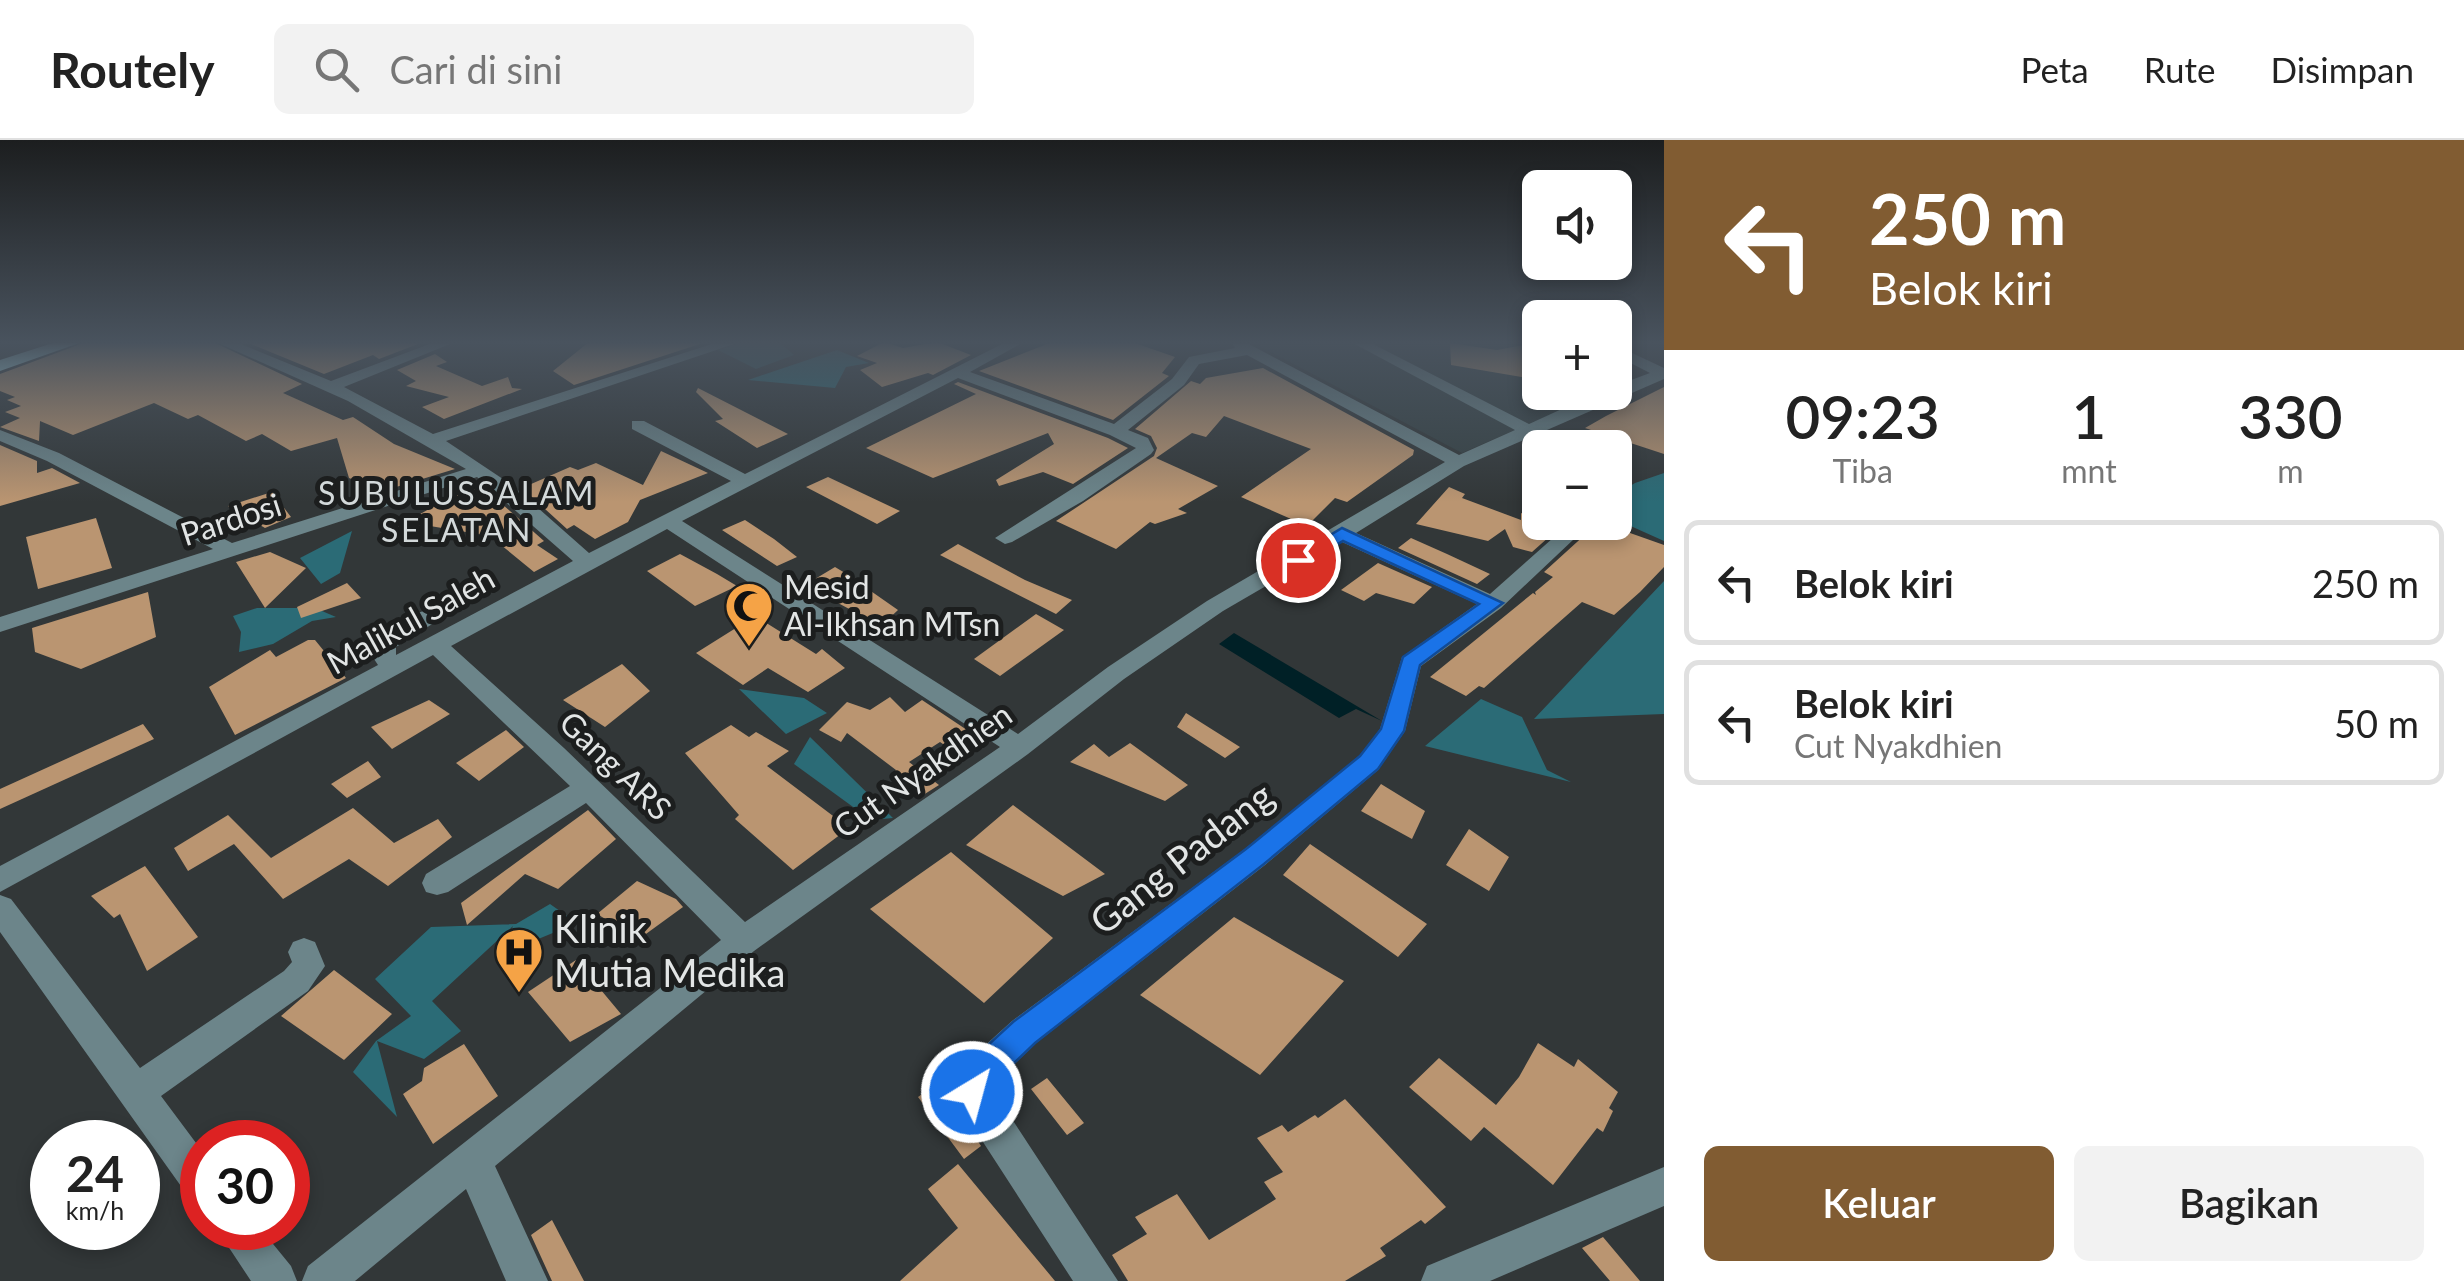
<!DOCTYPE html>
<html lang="id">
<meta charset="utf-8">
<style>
:root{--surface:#fff;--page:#f2f2f2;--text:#222;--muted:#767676;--line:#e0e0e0;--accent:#815c32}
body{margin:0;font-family:Lato,sans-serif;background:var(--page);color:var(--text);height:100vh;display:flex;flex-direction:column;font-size:38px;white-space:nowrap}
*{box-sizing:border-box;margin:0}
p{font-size:32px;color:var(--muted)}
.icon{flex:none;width:55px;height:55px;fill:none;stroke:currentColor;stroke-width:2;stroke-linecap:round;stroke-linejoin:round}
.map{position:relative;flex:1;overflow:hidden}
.sheet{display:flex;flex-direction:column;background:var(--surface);width:800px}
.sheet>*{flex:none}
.guide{background:#815c32;color:#fff;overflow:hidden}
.controls{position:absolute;left:1522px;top:30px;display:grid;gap:20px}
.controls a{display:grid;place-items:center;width:110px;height:110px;border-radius:15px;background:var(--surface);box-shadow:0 5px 15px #0003;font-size:50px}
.speed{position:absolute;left:30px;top:980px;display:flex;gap:20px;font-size:50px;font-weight:700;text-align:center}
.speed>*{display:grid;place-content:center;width:130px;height:130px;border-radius:50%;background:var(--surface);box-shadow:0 5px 15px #0003;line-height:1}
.speed small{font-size:25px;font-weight:400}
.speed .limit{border:15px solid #d22;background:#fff;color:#111}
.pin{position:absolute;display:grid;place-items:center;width:85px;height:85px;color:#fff;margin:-42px;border:5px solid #fff;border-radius:50%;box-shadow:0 2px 10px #0007}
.me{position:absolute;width:110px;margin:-55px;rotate:37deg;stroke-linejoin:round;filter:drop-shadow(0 0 8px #0008)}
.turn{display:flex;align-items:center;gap:35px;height:210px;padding:0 40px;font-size:45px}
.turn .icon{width:130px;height:130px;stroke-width:2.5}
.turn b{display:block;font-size:70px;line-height:85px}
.eta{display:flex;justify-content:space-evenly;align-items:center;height:170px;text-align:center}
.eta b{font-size:60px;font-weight:600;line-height:70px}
.primary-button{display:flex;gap:20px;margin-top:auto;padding:20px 40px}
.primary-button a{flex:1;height:115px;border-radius:15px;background:var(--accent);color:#fff;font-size:40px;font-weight:600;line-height:115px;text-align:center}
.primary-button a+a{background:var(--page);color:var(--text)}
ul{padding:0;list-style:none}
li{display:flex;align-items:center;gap:30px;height:125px;margin:0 20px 15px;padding:0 20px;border:5px solid var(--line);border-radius:15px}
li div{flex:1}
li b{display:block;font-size:38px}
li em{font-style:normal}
header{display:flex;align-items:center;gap:60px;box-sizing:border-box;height:140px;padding:0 50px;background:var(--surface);border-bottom:2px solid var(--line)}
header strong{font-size:48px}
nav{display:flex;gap:55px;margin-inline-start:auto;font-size:35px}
.search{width:700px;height:90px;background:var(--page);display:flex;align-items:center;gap:25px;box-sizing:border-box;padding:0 35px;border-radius:15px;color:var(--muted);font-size:38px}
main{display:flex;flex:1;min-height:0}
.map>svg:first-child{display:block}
.built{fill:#364244}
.green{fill:#34585e}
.forest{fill:#2b6b76}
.water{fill:#002026}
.building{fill:#ba9571}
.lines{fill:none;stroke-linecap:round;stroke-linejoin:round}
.minor{fill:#6c858a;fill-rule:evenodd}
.highway{fill:#b2f3fe;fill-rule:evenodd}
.route{fill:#1a73e8;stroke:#114b97;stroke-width:2.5}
.labels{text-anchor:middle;stroke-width:10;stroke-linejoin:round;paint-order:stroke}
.far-quarter-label{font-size:32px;letter-spacing:2.5px;fill:#d3d9da;stroke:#1c1e1e}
.street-label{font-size:32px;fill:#e2e5e5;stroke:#1c1e1e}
.poi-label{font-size:32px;fill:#e2e5e5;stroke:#1c1e1e;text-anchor:start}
.near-street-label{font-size:38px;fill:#e2e5e5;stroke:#1c1e1e}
.near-poi-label{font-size:38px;fill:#e2e5e5;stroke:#1c1e1e;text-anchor:start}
</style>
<header>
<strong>Routely</strong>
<div class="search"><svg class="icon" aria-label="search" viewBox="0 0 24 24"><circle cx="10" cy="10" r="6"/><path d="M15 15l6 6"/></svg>Cari di sini</div>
<nav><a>Peta</a><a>Rute</a><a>Disimpan</a></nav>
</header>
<main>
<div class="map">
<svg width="1664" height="1141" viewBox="0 0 1664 1141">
<rect width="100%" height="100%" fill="#323738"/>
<path class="built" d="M1252,202H1540V252L1601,253L1462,313Z"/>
<path class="green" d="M742,202H779L794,215L756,229L718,210Z"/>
<path class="forest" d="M837,210L869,223L846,227L835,248L748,240Z
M1664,333V401L1615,379V355L1635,343Z
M352,391L340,433L321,444L300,418Z
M1664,441V574L1534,579Z
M257,468H315L336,477L312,481L273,504L239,512L241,492L233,476Z
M739,549L804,558L827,573L786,594Z
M1481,559L1522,577L1547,630L1571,642L1425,606Z
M810,597L893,678L871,680L794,624Z
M550,764L577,783L502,814L513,786L432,861L461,891L424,919L377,901L397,977L353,932L376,901L411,876L375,839L431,787L516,784Z"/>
<path class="water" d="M1234,493L1382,581L1356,569L1339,578L1219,504Z"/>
<path class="building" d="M86,202H213L302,244L283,253L343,280L353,277L394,304L455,329L383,351L349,338L337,298L291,311L262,294L246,301L198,275L188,279L154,263L73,295L40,281L39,301L0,287L20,278L5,272L21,266L7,260L15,257L0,251V234Z
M246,202H414L418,204L379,219L373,215L324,234Z
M589,202H706L574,245L553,231Z
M884,202L903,208L937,202L971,215L933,235L928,233L882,247L860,230L877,223L857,216Z
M1052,202H1132L1175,217L1162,233L1169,236L1113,280L979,231Z
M1540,202V240L1451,225L1450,203L1497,210Z
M435,214L447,222L436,226L482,246L508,237L512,248L522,249L444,279L422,267L449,257L406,246L416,241L397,230Z
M1263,228L1414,310L1413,315L1347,362L1335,358L1307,386L1241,357L1311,309L1224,276L1206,297L1192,293L1156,318L1218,346L1178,369L1187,373L1155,384L1150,382L1116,409L1056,381L1154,316L1157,308L1151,296L1135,289L1191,241L1200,244L1206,238Z
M958,242L1108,298L1128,308L1073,344L1043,332L999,346L996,340L1054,304L1048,293L933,338L866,308L976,254L954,244Z
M1664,247V314L1585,288L1606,276Z
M698,248L788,294L757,308L715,281L723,279L696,252Z
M0,305L37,321V333L52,328L80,343L0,366Z
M661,311L708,333L640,360L628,382L595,399L574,385L567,389L522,348L570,327L578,330L596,323L643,345Z
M828,337L900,371L877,384L806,347Z
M477,342L544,401L537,405L558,419L534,432L490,396L406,382Z
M1449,347L1465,354L1462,358L1521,380V373L1559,388L1532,412L1513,407L1505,389L1488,401L1416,384Z
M272,352L291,377L265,388L228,366Z
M96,378L112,428L38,449L26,397Z
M745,380L774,399L797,417L777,426L722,390Z
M1599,382L1664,405V427L1640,452L1614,475L1582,462L1484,548L1479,546L1466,556L1430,537L1533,453L1536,455L1535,452L1553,437L1544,432Z
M1411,398L1447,414L1490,434L1477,444L1398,408Z
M958,404L1025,440L1072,460L1056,474L940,415Z
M270,412L306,428L265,468L236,422Z
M680,414L717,434L737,446L695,466L647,431Z
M1378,423L1432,447L1414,464L1376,453L1364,461L1341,450Z
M835,427L845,433L898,470L881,486L838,463L841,462L810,442Z
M347,443L361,458L301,478L297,467Z
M148,452L156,497L81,529L35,512L32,488Z
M1036,474L1064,490L1000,536L974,519Z
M755,476L816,514L822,509L845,528L808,552L768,528L743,545L696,513Z
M308,500H315L346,538L235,595L209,547L270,510L276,517Z
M622,524L650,551L605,587L563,560Z
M890,557L905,572L922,560L973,594L949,608L940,602L909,622L939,645L920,657L891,636L896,630L847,593L841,602L819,590L847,562L870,570Z
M429,560L450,574L392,609L371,587Z
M1186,573L1240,607L1225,618L1177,587Z
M143,584L154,599L0,669V649Z
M731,585L749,597L756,592L789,611L767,626L849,688L793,730L735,679L739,675L685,613Z
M506,590L524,607L479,641L456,623Z
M1130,603L1188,645L1165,661L1070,622L1094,604L1109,617Z
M368,621L381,637L347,658L331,644Z
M1381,644L1425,671L1412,699L1361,671Z
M1013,665L1105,734L1063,756L966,705Z
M353,668L394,703L438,679L452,697L388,746L349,719L283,759L234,704L188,731L174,708L228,675L271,718Z
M588,670L616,699L558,749L525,734L467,785L461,763Z
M1469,689L1509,717L1489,751L1446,725Z
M1310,704L1427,784L1398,817L1283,735Z
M951,712L1053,798L984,863L870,769Z
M145,726L198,797L147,831L120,774L114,778L91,756Z
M637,741L676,759L683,767L639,799L597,774Z
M1234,777L1344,841L1260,935L1140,855Z
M576,820L621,874L570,902L528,852Z
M334,830L392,874L344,920L281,876Z
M1538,903L1574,927L1578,919L1618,952L1609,968L1613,971L1603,992L1597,988L1553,1045L1484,987L1471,1001L1409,947L1439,918L1496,965L1519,937Z
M464,904L498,956L433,1004L403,954L422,941L424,928Z
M951,934L954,937L950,953L956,966L981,1006L964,1019L918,957Z
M1047,938L1084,983L1067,995L1031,949Z
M1345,959L1446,1067L1425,1084L1421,1080L1380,1108L1386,1116L1345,1141H1128L1112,1115L1147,1094L1135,1077L1177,1054L1209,1100L1276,1059L1264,1042L1283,1032L1257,998L1282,985L1288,992L1315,975L1318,978Z
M958,1024L1055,1141H900L958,1088L928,1049Z
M552,1080L584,1141H552L531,1095Z
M1603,1097L1640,1141H1610L1582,1108Z"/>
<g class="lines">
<path class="minor" d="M216,202H236L331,241L435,202H455L344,247L433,294L718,202H740L446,301L512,345L589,413L731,341L632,289V281H644L745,334L1006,202H1024L970,232L1114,284L1172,239L1189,217L1235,208L1232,202H1245L1459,315L1515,290L1351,202H1369L1529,284L1599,252H1615V246L1650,233L1615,215V205L1664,228V239L1464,326L1356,393L1490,454L1571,382H1592L1501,468L1421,526L1405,591L1378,630L1265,725L1036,903L991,947L1118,1141H1073L959,965L954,952L961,927L1012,881L1245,709L1360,616L1380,589L1402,517L1477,464L1342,402L1223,471L1124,539L1028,614L754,811L495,1026L548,1141H506L466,1049L355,1141H302L308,1126L721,800L586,663L448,752L437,755L426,752L422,743L426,734L570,646L433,515L0,752V726L378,525L370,513C381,486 411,474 437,467L448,474L396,507V515L573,421L477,337L0,492V477L213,409L47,321L0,301V290L59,313L232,403L466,329L348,261ZM1247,215L1445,322L1207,461L1108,527L1018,594L682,381L958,238L1110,295L1136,308L995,398L1005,404L1012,402L1083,361L1151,314L1154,310L1148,298L1128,290L1184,245L1199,224ZM667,389L1000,607L745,782L564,608L451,506Z
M0,755L11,759L140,928L284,831L292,822L288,812L293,802L304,798L315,802L325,826L308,851L161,956L202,1011V1061L188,1056L0,792Z
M1664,1027V1066L1490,1141H1421L1427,1126Z
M216,1088H260L291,1126L297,1141H251Z"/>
<path class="highway" d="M56,202H82L0,231V220Z"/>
</g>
<linearGradient id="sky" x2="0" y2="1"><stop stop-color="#1c1e1f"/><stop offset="0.56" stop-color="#49535e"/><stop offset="1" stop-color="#49535e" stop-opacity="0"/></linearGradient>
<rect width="1664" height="362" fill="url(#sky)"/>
<path class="route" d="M1342,388L1503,463L1420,525L1404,591L1378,629L1264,724L1035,903L989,947L984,964L972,968L960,964L956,952L963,928L1013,882L1246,709L1360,616L1381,589L1403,517L1479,464L1343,401L1305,424H1292L1289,420Z"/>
<defs>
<g id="mosque-pin" transform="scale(2.5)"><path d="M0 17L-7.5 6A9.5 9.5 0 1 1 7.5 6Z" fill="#f5a346" stroke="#1c1e1e"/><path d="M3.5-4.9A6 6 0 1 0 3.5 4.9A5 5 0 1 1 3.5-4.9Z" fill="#111"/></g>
<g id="hospital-pin" transform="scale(2.5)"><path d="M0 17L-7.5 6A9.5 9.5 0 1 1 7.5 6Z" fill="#f5a346" stroke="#1c1e1e"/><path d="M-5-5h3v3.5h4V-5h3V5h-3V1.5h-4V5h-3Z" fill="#111"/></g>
</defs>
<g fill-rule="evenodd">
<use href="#mosque-pin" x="749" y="466"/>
<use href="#hospital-pin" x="519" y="812"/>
</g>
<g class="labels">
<g class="far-quarter-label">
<text x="457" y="365">SUBULUSSALAM<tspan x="457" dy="37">SELATAN</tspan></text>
</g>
<g class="street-label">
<text transform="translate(231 380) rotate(-18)" y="11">Pardosi</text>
<text transform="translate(411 481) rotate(-29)" y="11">Malikul Saleh</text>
<text transform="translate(615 626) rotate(44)" y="11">Gang ARS</text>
<text transform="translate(923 631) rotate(-35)" y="11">Cut Nyakdhien</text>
</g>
<g class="poi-label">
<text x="784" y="459">Mesid<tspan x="784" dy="37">Al-Ikhsan MTsn</tspan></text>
</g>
<g class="near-street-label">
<text transform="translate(1182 719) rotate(-38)" y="13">Gang Padang</text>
</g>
<g class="near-poi-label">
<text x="554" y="803">Klinik<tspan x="554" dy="44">Mutia Medika</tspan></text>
</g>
</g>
</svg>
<div class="controls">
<a><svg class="icon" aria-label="sound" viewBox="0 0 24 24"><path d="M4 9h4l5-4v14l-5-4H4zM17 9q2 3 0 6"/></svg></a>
<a>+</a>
<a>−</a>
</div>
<div class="speed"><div>24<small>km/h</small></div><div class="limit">30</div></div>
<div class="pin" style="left:1298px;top:420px;background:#d93025"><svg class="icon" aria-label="arrive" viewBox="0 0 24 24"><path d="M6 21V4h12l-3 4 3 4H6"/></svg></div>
<svg class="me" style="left:972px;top:952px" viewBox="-20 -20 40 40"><circle r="17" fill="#1a73e8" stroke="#fff" stroke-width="3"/><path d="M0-11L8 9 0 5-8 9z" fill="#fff"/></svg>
</div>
<section class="sheet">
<div class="guide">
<div class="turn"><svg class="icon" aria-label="left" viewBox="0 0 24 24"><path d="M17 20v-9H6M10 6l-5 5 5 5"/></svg><div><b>250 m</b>Belok kiri</div></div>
</div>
<div class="eta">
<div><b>09:23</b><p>Tiba</p></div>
<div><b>1</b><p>mnt</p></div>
<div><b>330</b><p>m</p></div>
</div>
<ul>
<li><svg class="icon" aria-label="left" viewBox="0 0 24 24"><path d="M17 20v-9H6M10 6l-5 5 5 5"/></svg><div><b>Belok kiri</b></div><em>250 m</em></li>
<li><svg class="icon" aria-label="left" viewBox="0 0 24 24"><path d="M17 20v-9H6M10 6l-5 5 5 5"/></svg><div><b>Belok kiri</b><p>Cut Nyakdhien</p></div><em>50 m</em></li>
</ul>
<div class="primary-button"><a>Keluar</a><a>Bagikan</a></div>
</section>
</main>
